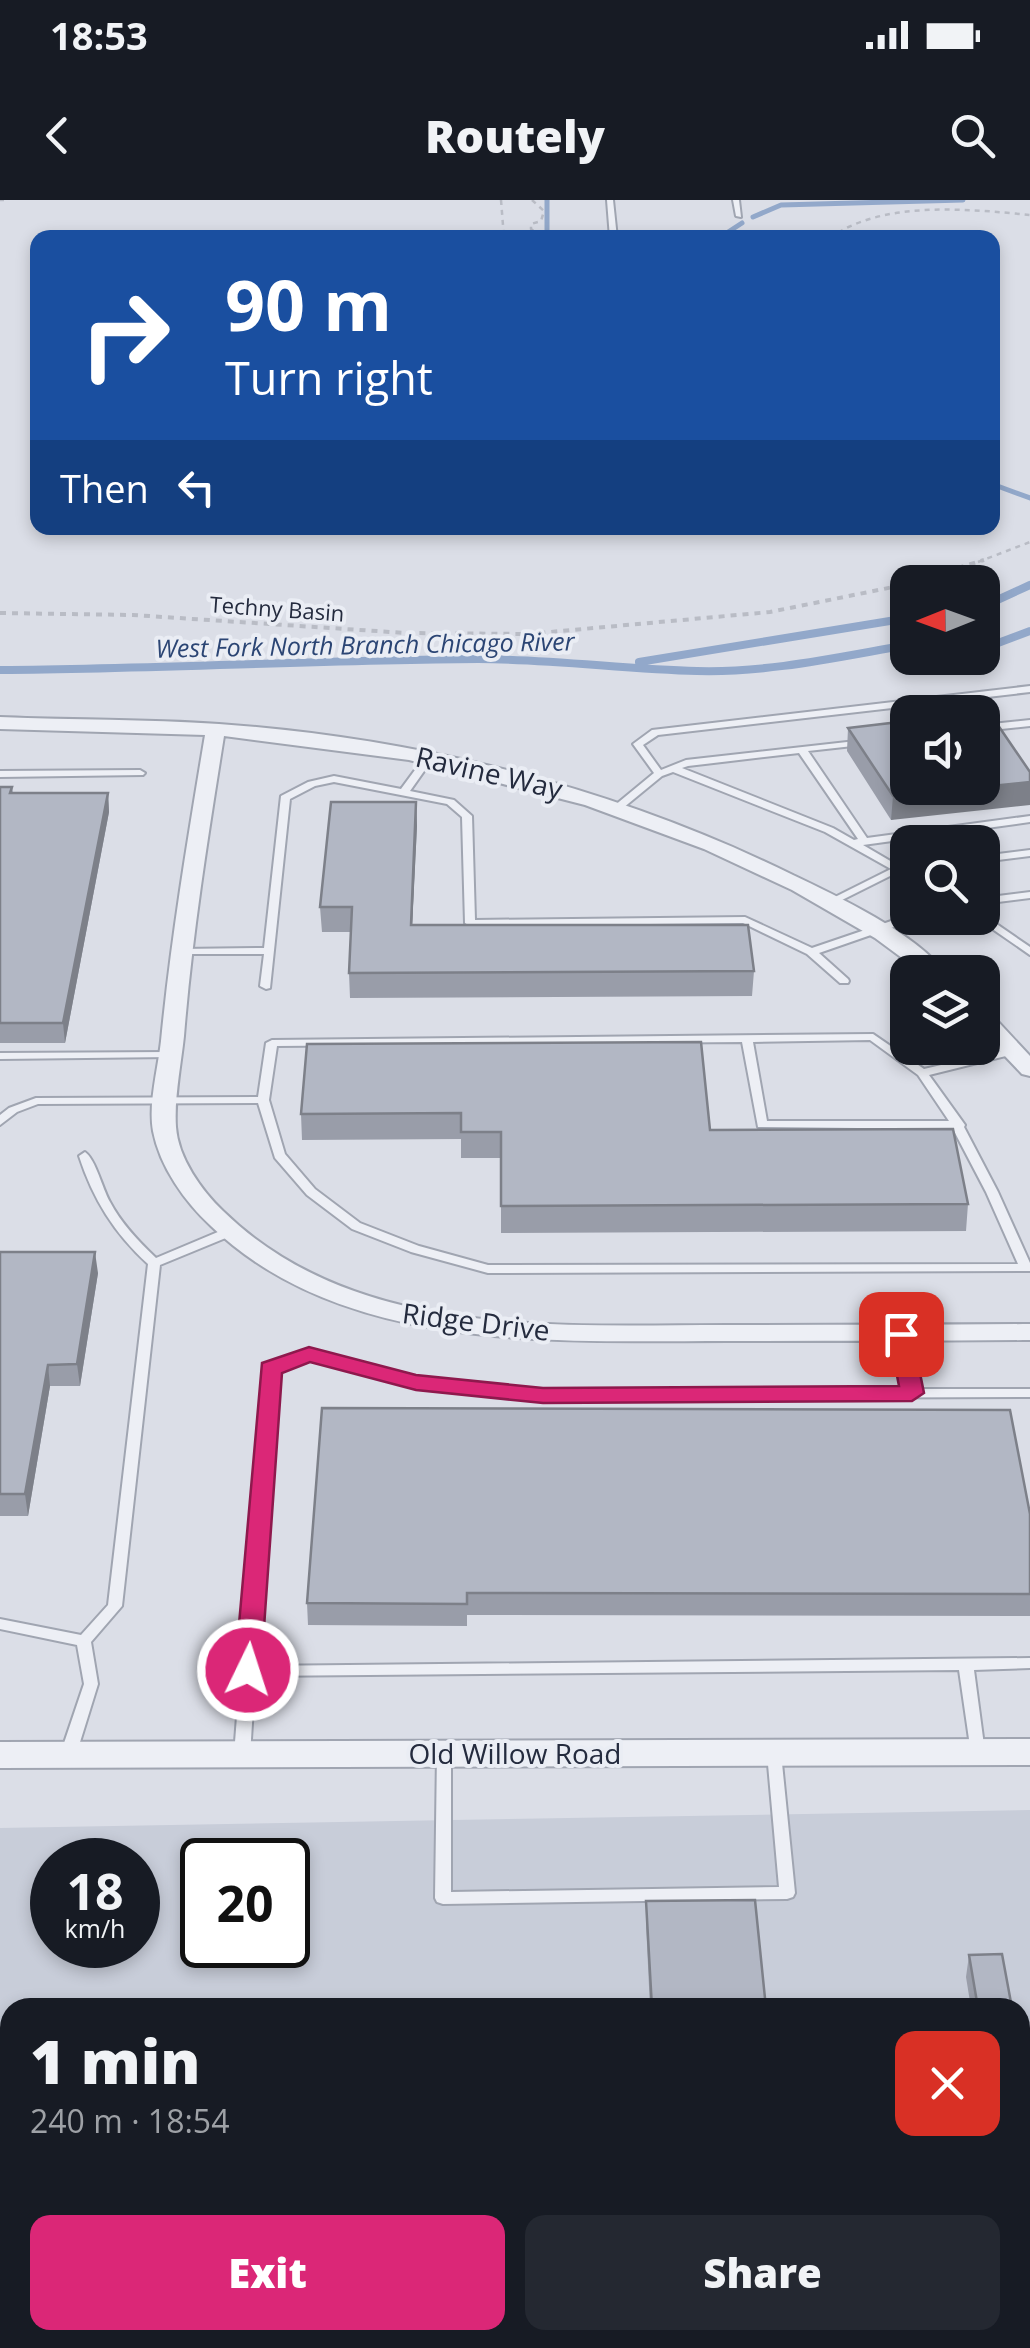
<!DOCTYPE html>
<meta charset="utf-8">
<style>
:root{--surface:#171b24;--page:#242831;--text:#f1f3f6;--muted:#9ea1a6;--accent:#db2777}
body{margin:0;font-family:"Open Sans",sans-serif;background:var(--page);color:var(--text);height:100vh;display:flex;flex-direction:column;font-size:38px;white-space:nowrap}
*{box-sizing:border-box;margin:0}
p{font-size:32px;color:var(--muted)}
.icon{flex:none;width:55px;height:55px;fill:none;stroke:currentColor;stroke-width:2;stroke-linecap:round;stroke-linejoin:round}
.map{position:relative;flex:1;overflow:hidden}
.drawer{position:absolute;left:0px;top:1798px;width:1030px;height:352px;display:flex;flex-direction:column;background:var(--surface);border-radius:30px 30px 0 0;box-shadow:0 5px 15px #0003}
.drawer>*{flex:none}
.banner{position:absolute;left:30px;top:30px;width:970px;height:305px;border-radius:20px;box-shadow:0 5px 15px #0003;background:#1a4fa0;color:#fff;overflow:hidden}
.needle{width:65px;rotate:269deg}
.controls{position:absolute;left:890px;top:365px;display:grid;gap:20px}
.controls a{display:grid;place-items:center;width:110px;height:110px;border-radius:20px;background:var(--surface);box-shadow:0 5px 15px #0003;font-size:50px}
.speed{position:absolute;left:30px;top:1638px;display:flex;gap:20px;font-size:50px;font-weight:700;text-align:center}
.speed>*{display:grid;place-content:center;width:130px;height:130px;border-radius:50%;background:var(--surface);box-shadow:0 5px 15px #0003;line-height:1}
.speed small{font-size:25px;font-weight:400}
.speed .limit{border:5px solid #111;border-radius:15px;background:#fff;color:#111}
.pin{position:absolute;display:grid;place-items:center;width:85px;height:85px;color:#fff;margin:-42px;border-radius:20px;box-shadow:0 5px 15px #0006}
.me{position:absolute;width:110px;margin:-55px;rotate:4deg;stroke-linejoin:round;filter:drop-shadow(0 0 8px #0008)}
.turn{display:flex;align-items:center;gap:35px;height:210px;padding:0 30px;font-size:45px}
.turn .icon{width:130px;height:130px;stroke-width:2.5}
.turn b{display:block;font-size:70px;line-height:85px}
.then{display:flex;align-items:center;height:95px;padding:0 30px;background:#0003;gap:20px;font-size:38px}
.round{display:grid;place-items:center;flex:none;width:105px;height:105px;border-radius:20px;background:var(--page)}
.summary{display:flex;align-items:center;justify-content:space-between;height:170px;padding:0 30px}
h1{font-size:60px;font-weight:800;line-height:75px}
.button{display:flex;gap:20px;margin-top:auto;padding:20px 30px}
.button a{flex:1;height:115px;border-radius:20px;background:var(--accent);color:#fff;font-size:40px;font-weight:800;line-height:115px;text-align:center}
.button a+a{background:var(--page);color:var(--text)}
.status{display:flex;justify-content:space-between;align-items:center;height:70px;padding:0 50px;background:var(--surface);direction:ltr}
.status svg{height:28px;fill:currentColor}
header{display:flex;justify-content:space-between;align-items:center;height:130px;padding:0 30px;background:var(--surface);font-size:45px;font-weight:800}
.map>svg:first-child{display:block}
.built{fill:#c8cdd9;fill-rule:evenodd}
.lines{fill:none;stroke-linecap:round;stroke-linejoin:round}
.stream-far1{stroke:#92a8ca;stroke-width:5}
.stream{stroke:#92a8ca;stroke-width:8}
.service-casing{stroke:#a0a5b1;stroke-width:4}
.minor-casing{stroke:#a0a5b1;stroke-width:4}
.tertiary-casing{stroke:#a0a5b1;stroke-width:4}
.path-far1{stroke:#b9bcc5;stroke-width:2.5;stroke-dasharray:5 5;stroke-linecap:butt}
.path{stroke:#b9bcc5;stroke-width:4;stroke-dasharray:6 6;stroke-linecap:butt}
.service{fill:#edeff5;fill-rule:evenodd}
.minor{fill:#edeff5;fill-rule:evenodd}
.tertiary{fill:#edeff5;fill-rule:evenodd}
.rail{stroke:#737b91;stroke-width:10;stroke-dasharray:6 12;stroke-linecap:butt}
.wall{fill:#999da9}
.shaded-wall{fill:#7d8089}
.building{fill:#b2b7c4;stroke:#7d8089;stroke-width:2.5}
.route{fill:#db2777;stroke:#8e194d;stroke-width:2.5}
.labels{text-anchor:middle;stroke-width:8;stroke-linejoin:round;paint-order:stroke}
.far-street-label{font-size:22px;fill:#242b3e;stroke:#eaedf4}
.far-water-label{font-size:25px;font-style:italic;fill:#2b4574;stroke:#eaedf4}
.street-label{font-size:28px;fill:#242b3e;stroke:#eaedf4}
</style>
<div class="status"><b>18:53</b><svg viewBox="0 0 49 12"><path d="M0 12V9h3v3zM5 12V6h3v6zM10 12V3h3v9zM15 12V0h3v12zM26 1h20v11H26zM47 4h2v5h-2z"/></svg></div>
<header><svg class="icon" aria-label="back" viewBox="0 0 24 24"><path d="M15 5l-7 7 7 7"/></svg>Routely<svg class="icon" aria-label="search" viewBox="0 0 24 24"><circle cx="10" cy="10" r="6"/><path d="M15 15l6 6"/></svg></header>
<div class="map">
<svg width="1030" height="2148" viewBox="0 0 1030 2148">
<rect width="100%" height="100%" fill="#dbdee7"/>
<path class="built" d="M1030,1610V2005L1020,2008V1808H10V2140H549L521,2148H0V1628ZM52,1660H138V1745H52ZM202,1660H288V1745H202Z"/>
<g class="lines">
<path class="stream-far1" d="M547,0V38
M753,17L781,5L963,0
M719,38L742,23
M992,284L1030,298"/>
<path class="stream" d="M982,407L1030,385
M982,449L1030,431
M639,462L908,418
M0,470C160,469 318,460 478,459C551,459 624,469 697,471C768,473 838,457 908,445"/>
<g class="service-casing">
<path id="service" d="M607,0H613L617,38H610Z
M733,0H739L741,17L736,16Z
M1030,486V492L658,535L643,545L661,570L686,560L865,540L867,542L862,545L808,551L867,638L1030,616V622L863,645L904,669L836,703L832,704L827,701L891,669L825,632L673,572L662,576L623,608L619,609L614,606L654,573L633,544L652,530ZM799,553L858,639L854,640L833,628L682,568L688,566Z
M1030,520V526L982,531V525Z
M429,554L434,557L410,591L454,600L472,616L475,720L745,717L812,748L906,716L915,718L914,720L819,753L848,779L849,781L848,783H840L807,754L743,723L470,726L465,723L462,617L447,604L334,582L315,586L290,599L270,788L266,789L260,786L264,754H176L175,752L176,750L180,749L264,748L281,596L308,582L334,576L401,589L426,555Z
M140,570L145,573L143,575L0,577V571Z
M1030,650V656L982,662V656Z
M1030,692V698L982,704V698Z
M982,714L1030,747V755L978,719L977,718H982Z
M873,834L924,869L1014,848L1020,851L1018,853L929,875L965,925L964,927L998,992L1030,1063V1071L488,1073L411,1052L352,1029L307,995L275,958L258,903L38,904L17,912L0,925V915L9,908L36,898L258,897L266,843L272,840ZM870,840L918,875L949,921H767L753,842ZM742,842L758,927L953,929L986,992L1018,1064L488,1065L419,1046L360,1023L315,989L285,954L269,900L277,846Z
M168,852L172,853L174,855L172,857L0,859V853Z
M85,952C96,960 102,988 110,1002C121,1023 138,1041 156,1058L225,1029H233L235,1032L233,1035L160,1065L122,1406L91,1442L98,1484L76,1555L73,1559L68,1561L63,1559L60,1555L84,1484L77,1445L0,1429V1419L81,1435L108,1405L148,1064C114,1033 93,999 79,956Z
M901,1130L907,1134L918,1189H1030V1197L543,1199L416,1187L310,1158L276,1171L256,1466L1030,1458V1468L974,1470L985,1553L983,1557L978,1559L973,1557L971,1553L959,1470L255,1476L250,1555L247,1559L242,1561L237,1559L234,1555L264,1169L265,1166L309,1150L416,1179L543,1191L905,1189L895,1134Z
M774,1547L779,1549L781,1553L795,1693L793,1697L787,1699L443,1704L437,1702L435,1698L437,1554L439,1550L444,1548L449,1550L451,1554V1692L779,1687L767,1553L769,1549Z"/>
</g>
<g class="minor-casing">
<path id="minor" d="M0,517C73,520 146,519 219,524C418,538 614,587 793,675C839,697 913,732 945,772H921L875,738L792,690L704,649L585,605L409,560L224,536C208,636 192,736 184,836C181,865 174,898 176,927C178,958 202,991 223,1011C355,1140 558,1125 727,1125C828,1125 929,1125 1030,1124V1140C929,1141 829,1141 728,1141C559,1141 343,1154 211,1026C185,1002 160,967 153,931C148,904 158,868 161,841C171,738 188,637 205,535L0,529Z
M982,811L990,813L1030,856V876L1022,874L982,832Z"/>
</g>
<g class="tertiary-casing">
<path id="tertiary" d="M1030,1539V1565L0,1568V1542Z"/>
</g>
<path class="path-far1" d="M0,0H4
M501,0L504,38
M532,0L544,11L541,21L531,24V29L543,38
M830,38C882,0 969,9 1030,15
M978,362L1030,342"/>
<path class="path" d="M912,382L984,360
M0,413L133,415L406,433L528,434L770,412L908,384"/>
<use href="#service" class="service"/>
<use href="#minor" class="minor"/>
<use href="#tertiary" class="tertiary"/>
<path class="rail" d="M1020,2093L1030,2091
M1020,2118L1030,2115
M834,2148L862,2140
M920,2148L946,2140"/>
</g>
<path class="wall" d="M848,528L1030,572L891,620L847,551Z
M0,587H12L13,593H108L109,612L65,843H0Z
M416,602L417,626L412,725L754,771L752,796L350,798L349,773L351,732H322L320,707Z
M307,844L710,930L968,1004L966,1031L501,1033V958H461V939L302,940L301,914Z
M0,1052L98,1073L80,1186H50L28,1316H0Z
M1030,1314V1416L467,1415V1426L308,1425L307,1403Z
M646,1701L766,1808H650L646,1723Z
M969,1755L1012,1808H971L966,1777Z"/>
<path class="shaded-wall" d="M1030,582V605L891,620L893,596Z
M108,593L109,612L65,843L63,823Z
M416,602L417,626L411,749V725Z
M95,1052L98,1073L80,1186L77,1164Z
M48,1165L50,1186L28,1316L25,1294Z"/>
<path class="building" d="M989,512L1030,572V582L982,587V513Z
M908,521V588H975L893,596L848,528Z
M0,587H12L10,593H108L63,823H0Z
M331,602H416L411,725H748L754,771L349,773L352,707H320Z
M701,842L710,930L953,929L968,1004L501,1006V932H461V913L301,914L307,844Z
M0,1052H95L77,1164L48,1165L25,1294H0Z
M322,1208L1010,1210L1030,1314V1394L467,1393V1404L307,1403Z
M755,1700L766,1808H652L646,1701Z
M1002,1754L1012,1808H978L969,1755Z"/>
<path class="route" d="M901,1126L912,1134L924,1193L912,1201L543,1203L416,1190L310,1162L282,1173L261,1470L257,1477H239L235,1470L262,1163L309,1147L416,1175L543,1188L899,1186L889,1134Z"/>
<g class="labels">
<g class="far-street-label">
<text transform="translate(277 409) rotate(4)" y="8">Techny Basin</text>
</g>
<g class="far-water-label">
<text transform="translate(365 445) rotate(-1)" y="9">West Fork North Branch Chicago River</text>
</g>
<g class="street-label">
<text transform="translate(489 573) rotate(13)" y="10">Ravine Way</text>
<text transform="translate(476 1122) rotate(7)" y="10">Ridge Drive</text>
<text x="515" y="1564">Old Willow Road</text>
</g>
</g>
</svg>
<div class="controls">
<a><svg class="needle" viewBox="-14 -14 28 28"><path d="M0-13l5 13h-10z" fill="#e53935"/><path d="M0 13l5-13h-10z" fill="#9ea1a6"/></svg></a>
<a><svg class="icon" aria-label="sound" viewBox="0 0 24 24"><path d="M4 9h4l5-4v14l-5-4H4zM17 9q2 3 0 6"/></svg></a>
<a><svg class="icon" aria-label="search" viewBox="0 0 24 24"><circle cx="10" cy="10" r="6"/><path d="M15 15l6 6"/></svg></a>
<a><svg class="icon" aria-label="layers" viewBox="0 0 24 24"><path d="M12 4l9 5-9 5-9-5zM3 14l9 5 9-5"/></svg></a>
</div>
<div class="speed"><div>18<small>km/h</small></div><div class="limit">20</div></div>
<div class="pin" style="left:901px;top:1134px;background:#d93025"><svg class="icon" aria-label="arrive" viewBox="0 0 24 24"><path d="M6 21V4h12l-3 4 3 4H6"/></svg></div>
<svg class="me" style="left:248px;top:1470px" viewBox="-20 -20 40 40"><circle r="17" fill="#db2777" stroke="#fff" stroke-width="3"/><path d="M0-11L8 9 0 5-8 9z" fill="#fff"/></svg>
<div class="banner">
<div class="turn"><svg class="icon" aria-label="right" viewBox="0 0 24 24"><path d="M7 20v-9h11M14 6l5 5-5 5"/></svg><div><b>90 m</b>Turn right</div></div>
<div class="then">Then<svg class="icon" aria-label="left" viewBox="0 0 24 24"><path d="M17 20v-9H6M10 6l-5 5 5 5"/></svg></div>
</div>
<section class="drawer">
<div class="summary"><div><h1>1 min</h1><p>240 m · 18:54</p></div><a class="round" style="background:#d93025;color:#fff"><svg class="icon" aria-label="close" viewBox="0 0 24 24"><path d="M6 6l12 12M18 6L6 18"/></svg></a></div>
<div class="button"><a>Exit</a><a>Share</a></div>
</section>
</div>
